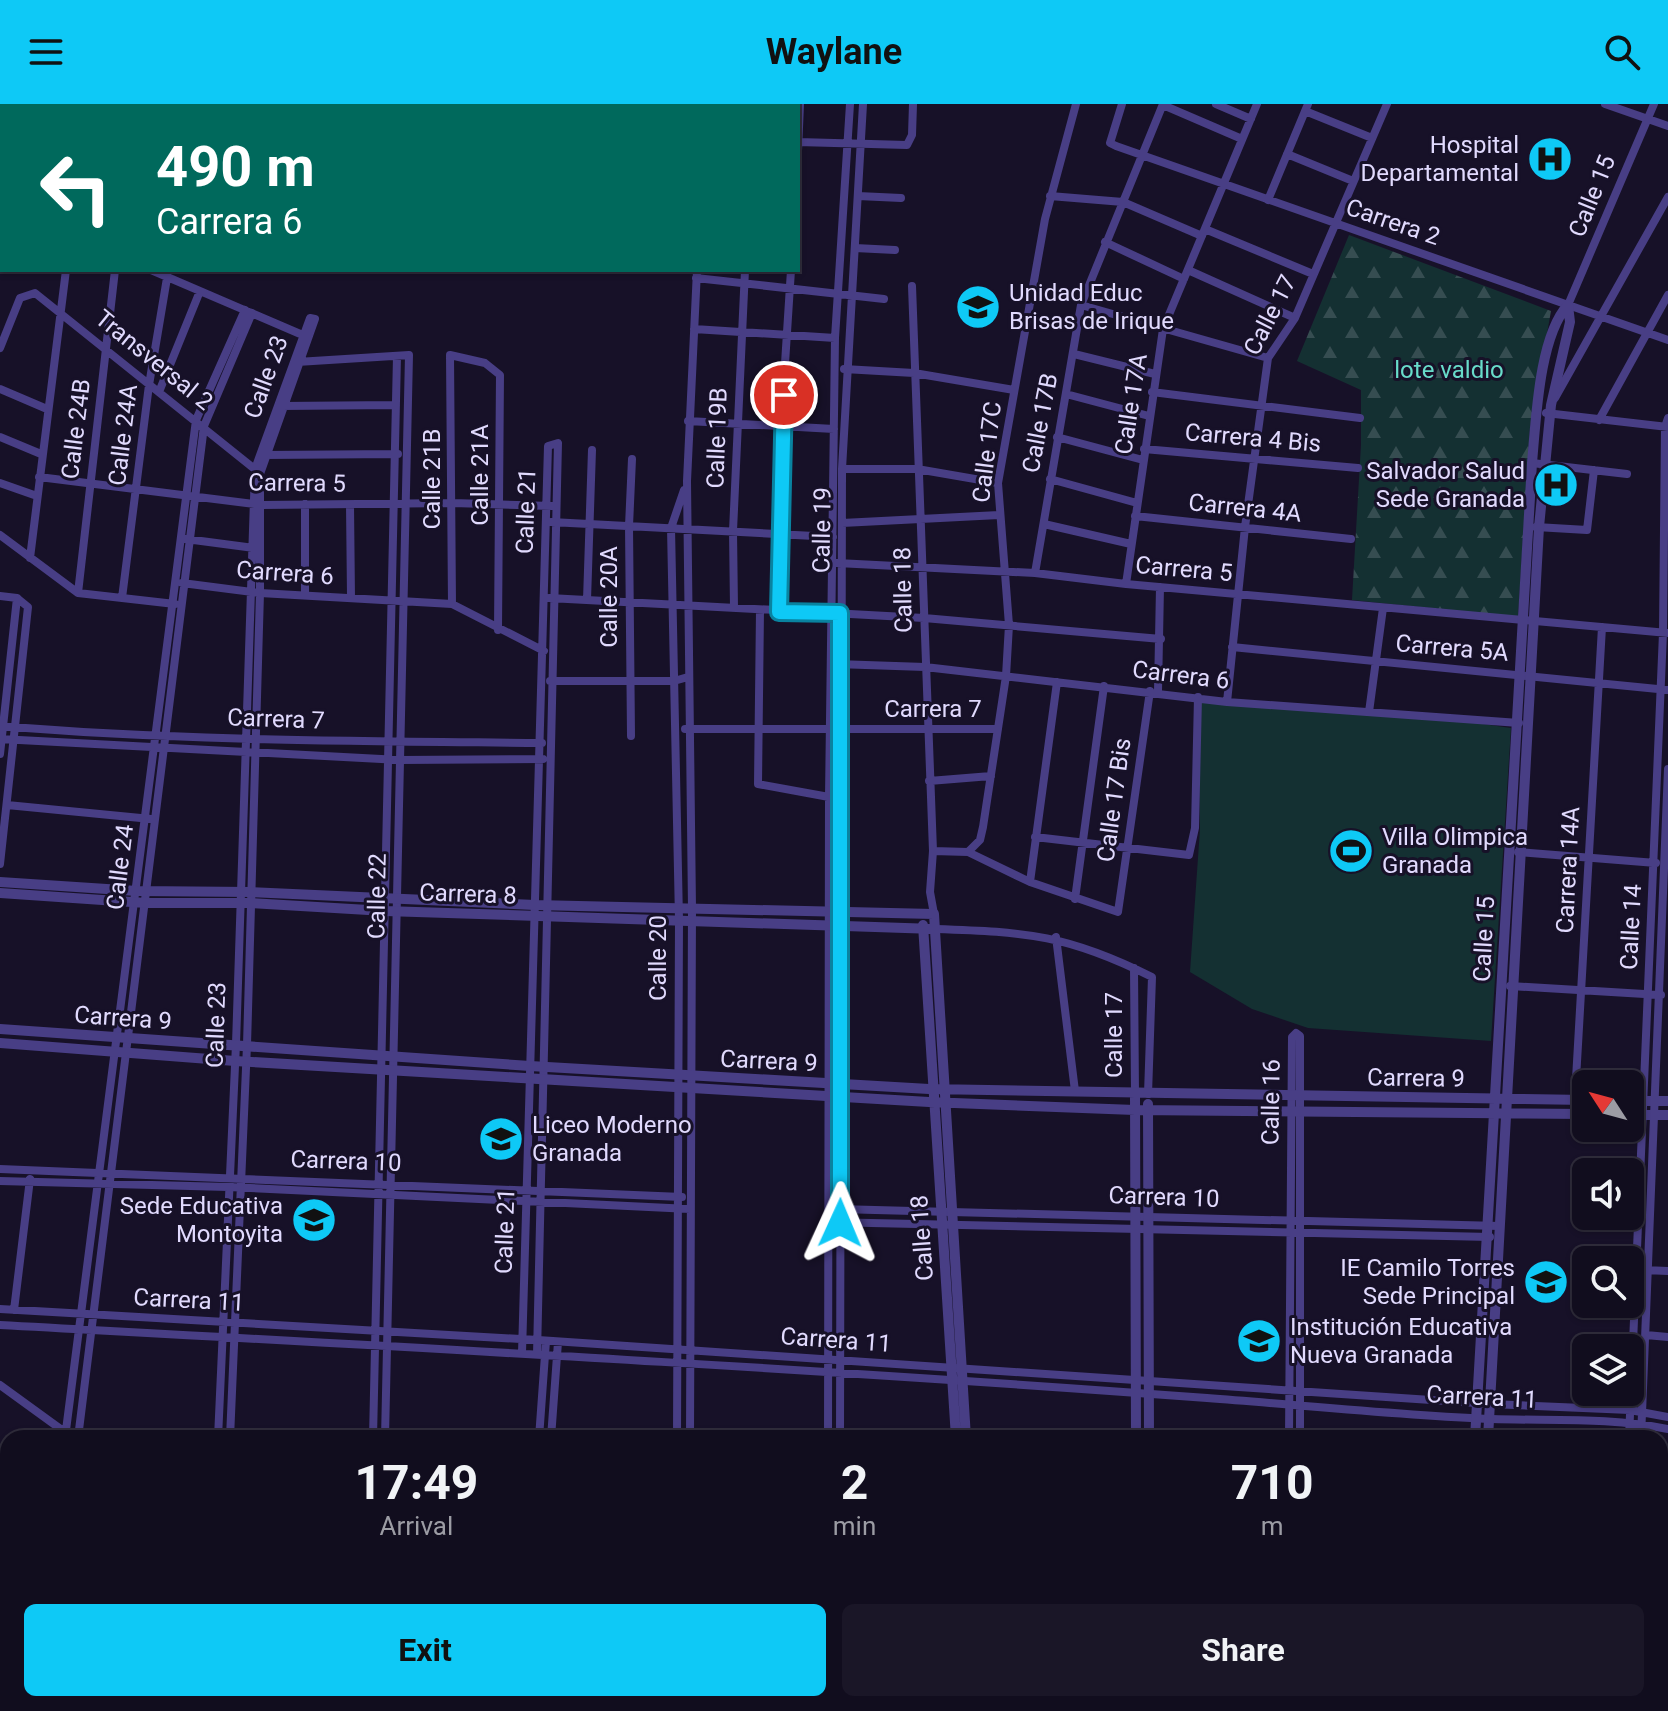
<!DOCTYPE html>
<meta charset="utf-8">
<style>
:root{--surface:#110d1e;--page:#1a1627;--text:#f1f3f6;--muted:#9c9ca4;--line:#302d3c;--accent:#0ec9f6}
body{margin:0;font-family:Roboto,sans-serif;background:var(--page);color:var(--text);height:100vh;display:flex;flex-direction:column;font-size:30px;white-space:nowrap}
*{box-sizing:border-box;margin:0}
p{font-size:26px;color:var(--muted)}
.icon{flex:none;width:44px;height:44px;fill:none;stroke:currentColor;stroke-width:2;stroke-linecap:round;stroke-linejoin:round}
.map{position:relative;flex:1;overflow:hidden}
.drawer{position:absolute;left:0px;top:1326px;width:1668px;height:282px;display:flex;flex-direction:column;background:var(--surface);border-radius:24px 24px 0 0;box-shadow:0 2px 6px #0004,0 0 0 2px var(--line)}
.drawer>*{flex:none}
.hud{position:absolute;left:0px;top:0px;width:800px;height:168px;box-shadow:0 2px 6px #0004,0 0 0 2px var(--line);background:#00695c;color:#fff;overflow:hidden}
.needle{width:52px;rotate:306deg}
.fabs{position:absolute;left:1572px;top:966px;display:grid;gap:16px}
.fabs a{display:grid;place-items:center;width:72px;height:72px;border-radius:12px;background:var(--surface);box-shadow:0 2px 6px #0004,0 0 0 2px var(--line);font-size:40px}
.pin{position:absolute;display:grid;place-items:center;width:68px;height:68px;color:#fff;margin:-34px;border:4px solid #fff;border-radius:50%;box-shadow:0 2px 8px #0007}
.me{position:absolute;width:88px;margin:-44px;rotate:1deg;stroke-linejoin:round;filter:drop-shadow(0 0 6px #0008)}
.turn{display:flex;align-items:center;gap:28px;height:168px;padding:0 24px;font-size:36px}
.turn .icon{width:104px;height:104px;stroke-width:2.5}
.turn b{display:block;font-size:56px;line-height:68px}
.eta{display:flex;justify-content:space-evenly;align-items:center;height:136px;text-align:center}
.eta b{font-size:48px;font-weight:700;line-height:56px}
.primary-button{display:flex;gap:16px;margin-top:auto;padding:16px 24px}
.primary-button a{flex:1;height:92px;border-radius:12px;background:var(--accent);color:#111;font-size:32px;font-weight:700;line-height:92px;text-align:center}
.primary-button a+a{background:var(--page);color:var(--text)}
header{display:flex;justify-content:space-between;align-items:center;height:104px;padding:0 24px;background:var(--accent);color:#111;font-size:36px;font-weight:700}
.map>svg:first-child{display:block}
.forest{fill:url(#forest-firs)}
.pitch{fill:#143032}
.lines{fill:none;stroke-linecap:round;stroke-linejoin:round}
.minor{stroke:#483e85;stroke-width:8}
.tertiary{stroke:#483e85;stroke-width:10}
.secondary{stroke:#8575fa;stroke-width:11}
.route-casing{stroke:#0983a0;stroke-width:20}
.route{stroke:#0ec9f6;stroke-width:14}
.labels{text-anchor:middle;stroke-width:6;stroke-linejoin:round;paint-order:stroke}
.poi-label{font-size:24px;fill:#e1dafe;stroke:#171128;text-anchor:end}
.street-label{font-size:24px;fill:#e1dafe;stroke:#171128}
.park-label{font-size:24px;fill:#68dcca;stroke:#171128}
</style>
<header><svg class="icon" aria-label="menu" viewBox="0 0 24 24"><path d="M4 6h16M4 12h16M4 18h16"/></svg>Waylane<svg class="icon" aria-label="search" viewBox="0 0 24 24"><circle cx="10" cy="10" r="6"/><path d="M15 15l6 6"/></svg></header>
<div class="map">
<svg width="1668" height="1607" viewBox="0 0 1668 1607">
<defs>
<pattern id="forest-firs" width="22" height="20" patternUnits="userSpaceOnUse" patternTransform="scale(2)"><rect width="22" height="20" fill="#143032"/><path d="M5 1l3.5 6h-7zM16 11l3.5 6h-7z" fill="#364d51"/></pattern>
</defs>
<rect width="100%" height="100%" fill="#171128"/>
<path class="forest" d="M1349,131L1551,207L1530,324L1518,513L1352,496L1361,341V286L1297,257Z"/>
<path class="pitch" d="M1198,594L1441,614L1511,624L1491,937L1308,924L1252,905L1190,868L1200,725Z
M1660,1485L1668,1486V1603L1636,1601L1660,1600Z"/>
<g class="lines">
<path class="minor" d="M1122,0L1110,39L1116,42L1668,236
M1216,0L1251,15
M1605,0L1668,22
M1163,1L1242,35
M11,2L12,0
M708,2V0
M756,2V0
M1305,7L1372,34
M798,38L907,41L912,31L913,0
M0,41L2,34
M798,47L800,0
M1287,50L1353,77
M858,92L901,94
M1050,92L1123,98L1202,132
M1268,96L1308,0
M0,121L2,122
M1205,125L1313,170
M1105,138L1184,175
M855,144L895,146
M151,166L305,232
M1188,166L1295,214
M696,174L884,195
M912,182L933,747L930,788L934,810
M1081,201L1268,254
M1568,201L1654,0
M694,225L835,234
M0,244L20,194L35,189L257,367
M1074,250L1155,270
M297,258L409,251L385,1334
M844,265L914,269L1014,286
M0,285L47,305
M159,288L200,187
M1152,288L1360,314
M1066,290L1149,312
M1555,294L1668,93
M281,302L396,301
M1546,309L1668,323
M1599,316L1668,191
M688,317L834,325
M0,333L41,350
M1057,333L1143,356
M1144,345L1358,364
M264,351L398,350
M1532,359L1627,370
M842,365H917L998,379
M39,373L262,401L453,399L552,402
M1050,375L1137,399
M0,379L37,392
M305,400V491
M350,401L351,493
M1135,412L1351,435
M551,418L833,433
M842,419L999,411
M1044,420L1131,440
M1536,423L1587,426L1594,366
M0,431L78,489L175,500
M186,435L254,444
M30,454L66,166
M837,459L1035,469L1126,480L1668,529
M1035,469L1081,201L1163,0
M182,479L260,489L452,500L544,547
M1126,480L1163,225L1257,0
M78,489L115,166
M0,492L17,494L28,503L0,760
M122,494L149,281L167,174
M549,494L924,514L1161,535
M587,496L592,346
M452,500L450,251L485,259L500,271L498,526
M734,504L733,427L745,166
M760,506L758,680L829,693
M779,508L781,322L791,166
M1232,543L1668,586
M836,560L925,563L1227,598L1519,619
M550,577H674L688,573
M1158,587L1160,483
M1227,598L1245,423L1268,254L1295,214L1387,0
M1369,608L1383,504
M0,622C180,637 361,637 542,639
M685,625H998
M631,632L629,422L632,355
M0,635L400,656L543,655
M0,650L17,494
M929,677L991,672
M7,701L151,715
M1035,733L1189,751L1195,724L1198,593
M933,747L968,748L1030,778L1118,808L1150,587
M968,748L980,736L983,723L1006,572L1009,521L998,379L1045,115L1076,0
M1518,748L1656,759
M1030,778L1057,578
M1075,795L1104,582
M935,825C1028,828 1068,831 1152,873L1148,990
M1056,833L1075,987
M1134,864L1135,990
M1510,882L1661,891
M1574,1010L1602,523
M0,1065L682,1093
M0,1077L228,1083L690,1105
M837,1105L1500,1122
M826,1118L1490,1133
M1644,1166L1668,1167
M0,1205L538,1236L1491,1300L1630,1306L1668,1313
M14,1206L30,1075
M0,1221C403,1243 805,1264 1207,1294C1302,1301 1397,1311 1492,1315C1551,1317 1611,1313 1668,1325
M1646,1231L1668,1233
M522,1249L548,342L558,339L537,1250
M0,1281L73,1334
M65,1334L196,316L245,206
M78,1334L204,322L252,209
M218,1334L236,940L255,365L310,214L315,215L260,370V489L247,941L230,1334
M373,1334L397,252
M539,1334L546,1237
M551,1334L558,1238
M677,1334L679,816L671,424L684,386
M690,1334L692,805L687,377L697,166
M828,1334L829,693L835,234L850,0
M840,1334L842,365L863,0
M1289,1334L1292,933L1296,929L1300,932V1334
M1629,1334L1663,529L1665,323L1668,314
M1641,1334L1668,665
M0,1350L8,1351
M0,1365L8,1366
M1660,1467L1668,1468
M1660,1478L1668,1479
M0,1544L8,1545
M677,1600V1607
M829,1600V1607
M19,1607L20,1600
M211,1607V1600
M222,1607V1600
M367,1607L368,1600
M379,1607V1600
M521,1607L522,1600
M533,1607V1600
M688,1607V1600
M840,1607V1600
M902,1607V1600
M1614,1607L1615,1600
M1627,1607V1600"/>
<path class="tertiary" d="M0,778L137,787L251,788L535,801L934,810L966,1334
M0,789L146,799H251L385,807L935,825
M923,821L956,1334
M0,925L530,962L929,985L1586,996
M0,939L235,957L929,998L1135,1006L1586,1010
M1135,990L1136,1334
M1630,997H1668
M1148,1000L1149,1334
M1630,1011H1668
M1475,1334L1532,359C1536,316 1539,232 1568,201
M1488,1334L1539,423L1551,301L1570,218L1568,201
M973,1600L974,1607
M982,1600L983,1607
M1138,1600V1607
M1150,1600V1607
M1459,1607L1460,1600
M1473,1607V1600"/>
<path class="secondary" d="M0,1507H8
M0,1521L8,1522
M1289,1600L1417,1607
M1484,1600L1599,1607"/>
</g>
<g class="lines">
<g class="route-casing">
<path id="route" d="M784,291L779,508L840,509V1119"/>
</g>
<use href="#route" class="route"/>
</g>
<defs>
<g id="hospital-disc" transform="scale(2.3)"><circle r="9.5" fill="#0ec9f6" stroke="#171128"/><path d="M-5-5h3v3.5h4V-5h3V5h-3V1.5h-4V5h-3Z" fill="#111"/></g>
<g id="school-disc" transform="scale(2.3)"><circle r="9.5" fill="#0ec9f6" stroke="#171128"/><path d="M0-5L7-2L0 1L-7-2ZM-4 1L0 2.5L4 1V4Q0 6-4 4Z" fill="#111"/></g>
<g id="stadium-disc" transform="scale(2.3)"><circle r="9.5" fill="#0ec9f6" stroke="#171128"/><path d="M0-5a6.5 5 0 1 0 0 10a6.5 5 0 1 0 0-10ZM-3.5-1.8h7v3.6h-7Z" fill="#111"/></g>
<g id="university-disc" transform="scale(2.3)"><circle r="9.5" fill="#0ec9f6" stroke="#171128"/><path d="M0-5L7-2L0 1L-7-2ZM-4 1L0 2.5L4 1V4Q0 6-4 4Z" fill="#111"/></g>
</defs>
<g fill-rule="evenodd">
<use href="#hospital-disc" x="1550" y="55"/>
<use href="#school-disc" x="978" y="203"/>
<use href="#hospital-disc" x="1556" y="381"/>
<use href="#stadium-disc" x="1351" y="747"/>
<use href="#school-disc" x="501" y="1035"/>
<use href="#school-disc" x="314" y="1116"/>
<use href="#university-disc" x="1546" y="1178"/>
<use href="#school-disc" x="1259" y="1237"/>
</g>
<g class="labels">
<g class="poi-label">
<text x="1519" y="49">Hospital<tspan x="1519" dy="28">Departamental</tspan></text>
<text x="1009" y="197" text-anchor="start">Unidad Educ<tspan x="1009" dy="28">Brisas de Irique</tspan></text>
<text x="1525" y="375">Salvador Salud<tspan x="1525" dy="28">Sede Granada</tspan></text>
<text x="1382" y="741" text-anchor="start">Villa Olimpica<tspan x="1382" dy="28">Granada</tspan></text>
<text x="532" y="1029" text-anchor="start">Liceo Moderno<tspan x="532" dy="28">Granada</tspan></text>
<text x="283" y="1110">Sede Educativa<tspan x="283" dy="28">Montoyita</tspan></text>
<text x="1515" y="1172">IE Camilo Torres<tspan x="1515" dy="28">Sede Principal</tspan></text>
<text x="1290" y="1231" text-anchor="start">Institución Educativa<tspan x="1290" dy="28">Nueva Granada</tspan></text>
</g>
<g class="street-label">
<text transform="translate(1592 92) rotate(-68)" y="8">Calle 15</text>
<text transform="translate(1393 118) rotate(19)" y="8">Carrera 2</text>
<text transform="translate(1270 211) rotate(-63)" y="8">Calle 17</text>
<text transform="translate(154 256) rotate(39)" y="8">Transversal 2</text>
<text transform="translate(266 273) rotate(-70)" y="8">Calle 23</text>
<text transform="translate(1131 300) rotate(-81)" y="8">Calle 17A</text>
<text transform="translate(1040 319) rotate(-79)" y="8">Calle 17B</text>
<text transform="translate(76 325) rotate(-83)" y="8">Calle 24B</text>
<text transform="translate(123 331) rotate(-83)" y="8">Calle 24A</text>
<text transform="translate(717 334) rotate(-88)" y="8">Calle 19B</text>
<text transform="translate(1253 334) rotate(5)" y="8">Carrera 4 Bis</text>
<text transform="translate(987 348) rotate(-83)" y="8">Calle 17C</text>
<text transform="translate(480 371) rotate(-90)" y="8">Calle 21A</text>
<text transform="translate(432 375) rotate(-90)" y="8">Calle 21B</text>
<text transform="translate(297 379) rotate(1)" y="8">Carrera 5</text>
<text transform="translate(1245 404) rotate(6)" y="8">Carrera 4A</text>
<text transform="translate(526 407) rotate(-88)" y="8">Calle 21</text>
<text transform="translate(822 426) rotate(-89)" y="8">Calle 19</text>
<text transform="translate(1184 465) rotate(5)" y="8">Carrera 5</text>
<text transform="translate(285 469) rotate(4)" y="8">Carrera 6</text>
<text transform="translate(903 486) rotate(-91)" y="8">Calle 18</text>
<text transform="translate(609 493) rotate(-90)" y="8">Calle 20A</text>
<text transform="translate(1452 544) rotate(5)" y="8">Carrera 5A</text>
<text transform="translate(1181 571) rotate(7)" y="8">Carrera 6</text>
<text x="933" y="613">Carrera 7</text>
<text transform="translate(276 615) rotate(2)" y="8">Carrera 7</text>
<text transform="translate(1114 696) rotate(-82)" y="8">Calle 17 Bis</text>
<text transform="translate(120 763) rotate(-83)" y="8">Calle 24</text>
<text transform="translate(1568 766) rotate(-87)" y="8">Carrera 14A</text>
<text transform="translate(468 790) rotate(2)" y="8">Carrera 8</text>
<text transform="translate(377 792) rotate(-89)" y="8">Calle 22</text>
<text transform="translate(1631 823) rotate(-87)" y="8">Calle 14</text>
<text transform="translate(1484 835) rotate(-87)" y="8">Calle 15</text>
<text transform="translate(658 854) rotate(-90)" y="8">Calle 20</text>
<text transform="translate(123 914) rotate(4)" y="8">Carrera 9</text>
<text transform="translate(216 921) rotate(-88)" y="8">Calle 23</text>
<text transform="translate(1114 931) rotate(-90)" y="8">Calle 17</text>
<text transform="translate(769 957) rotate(3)" y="8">Carrera 9</text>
<text transform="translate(1416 974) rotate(1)" y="8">Carrera 9</text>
<text transform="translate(1271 998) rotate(-89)" y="8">Calle 16</text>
<text transform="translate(346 1057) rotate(2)" y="8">Carrera 10</text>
<text transform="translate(1164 1093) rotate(2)" y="8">Carrera 10</text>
<text transform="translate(505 1127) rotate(-88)" y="8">Calle 21</text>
<text transform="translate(922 1134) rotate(-94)" y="8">Calle 18</text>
<text transform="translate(189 1196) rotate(3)" y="8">Carrera 11</text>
<text transform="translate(836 1236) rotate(4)" y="8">Carrera 11</text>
<text transform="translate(1482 1293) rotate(3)" y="8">Carrera 11</text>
</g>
<g class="park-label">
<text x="1449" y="274">lote valdio</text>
</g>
</g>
</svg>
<div class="fabs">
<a><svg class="needle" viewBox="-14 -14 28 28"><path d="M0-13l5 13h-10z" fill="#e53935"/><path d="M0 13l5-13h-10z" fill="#9c9ca4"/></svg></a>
<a><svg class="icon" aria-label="sound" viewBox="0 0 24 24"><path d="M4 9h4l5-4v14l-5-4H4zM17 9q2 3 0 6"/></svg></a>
<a><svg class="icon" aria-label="search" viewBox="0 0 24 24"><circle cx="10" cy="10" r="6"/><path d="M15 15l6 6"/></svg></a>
<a><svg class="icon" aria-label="layers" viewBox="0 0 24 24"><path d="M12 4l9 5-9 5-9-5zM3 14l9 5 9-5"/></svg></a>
</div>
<div class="pin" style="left:784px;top:291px;background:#d93025"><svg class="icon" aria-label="arrive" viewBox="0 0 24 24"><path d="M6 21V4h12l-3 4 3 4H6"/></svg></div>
<svg class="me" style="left:840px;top:1119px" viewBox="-20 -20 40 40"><path d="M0-17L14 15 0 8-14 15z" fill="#0ec9f6" stroke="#fff" stroke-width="4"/></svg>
<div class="hud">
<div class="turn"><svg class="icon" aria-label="left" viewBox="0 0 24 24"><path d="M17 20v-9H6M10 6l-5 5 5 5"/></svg><div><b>490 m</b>Carrera 6</div></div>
</div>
<section class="drawer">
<div class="eta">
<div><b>17:49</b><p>Arrival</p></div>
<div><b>2</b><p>min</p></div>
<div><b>710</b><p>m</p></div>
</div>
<div class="primary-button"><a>Exit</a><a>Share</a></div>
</section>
</div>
